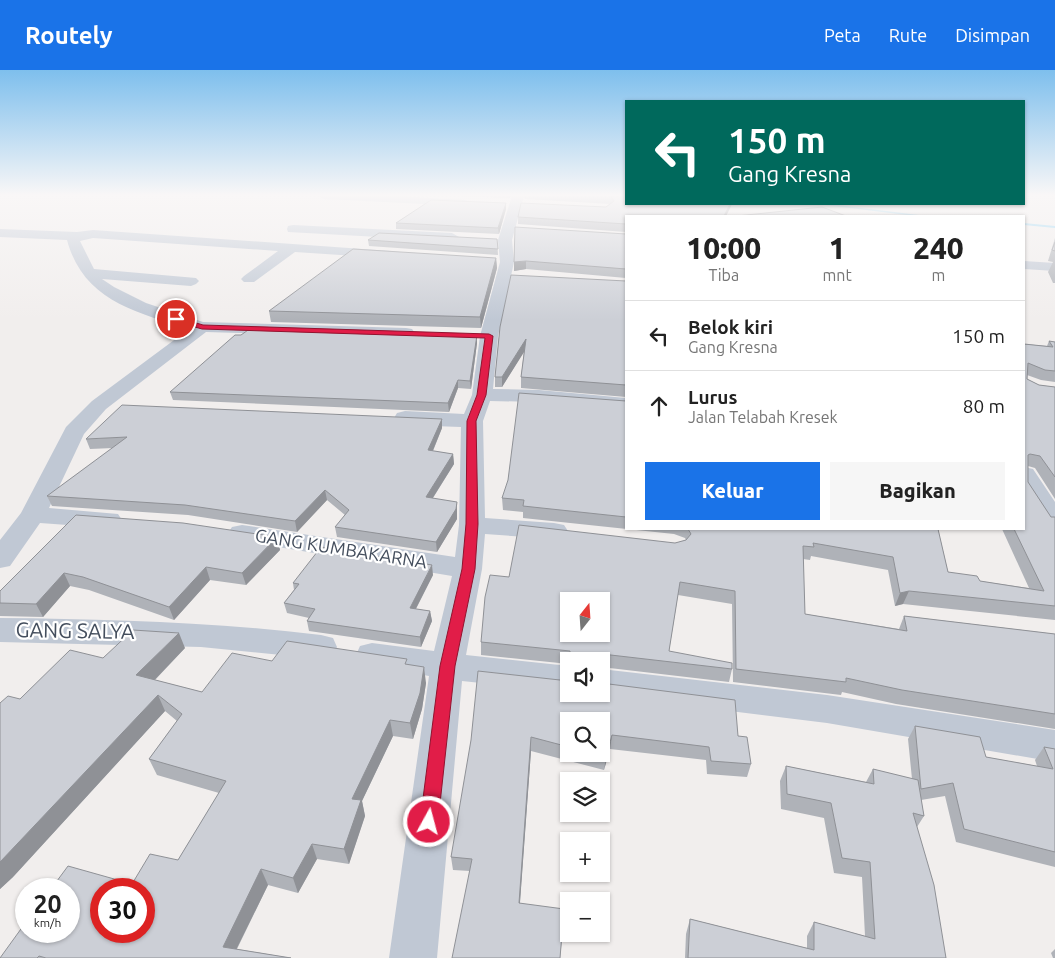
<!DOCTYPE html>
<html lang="id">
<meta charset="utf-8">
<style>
:root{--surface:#fff;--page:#f6f6f6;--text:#222;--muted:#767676;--line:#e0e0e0;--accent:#1a73e8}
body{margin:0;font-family:Ubuntu,sans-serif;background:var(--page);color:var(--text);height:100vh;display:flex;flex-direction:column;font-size:19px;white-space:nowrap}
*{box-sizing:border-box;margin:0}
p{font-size:16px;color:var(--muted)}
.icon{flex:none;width:28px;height:28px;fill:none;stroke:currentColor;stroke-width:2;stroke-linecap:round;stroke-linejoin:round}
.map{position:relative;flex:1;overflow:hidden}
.sheet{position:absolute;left:625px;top:145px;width:400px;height:315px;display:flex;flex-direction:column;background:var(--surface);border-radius:0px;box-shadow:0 1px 4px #0004}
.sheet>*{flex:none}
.guide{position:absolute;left:625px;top:30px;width:400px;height:105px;border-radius:0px;box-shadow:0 1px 4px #0004;background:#00695c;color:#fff;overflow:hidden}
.needle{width:32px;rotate:17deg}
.buttons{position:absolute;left:560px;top:522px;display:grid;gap:10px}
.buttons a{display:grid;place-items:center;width:50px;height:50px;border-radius:0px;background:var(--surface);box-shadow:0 1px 4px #0004;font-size:25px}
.speed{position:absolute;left:15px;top:808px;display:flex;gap:10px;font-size:25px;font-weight:700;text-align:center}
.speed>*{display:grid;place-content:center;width:65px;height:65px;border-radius:50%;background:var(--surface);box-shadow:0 1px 4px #0004;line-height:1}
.speed small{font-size:12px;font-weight:400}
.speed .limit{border:8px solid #d22;background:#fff;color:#111}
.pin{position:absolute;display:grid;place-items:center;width:42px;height:42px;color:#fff;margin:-21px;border:2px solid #fff;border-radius:50%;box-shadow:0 1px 5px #0007}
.me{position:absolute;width:55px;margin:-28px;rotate:7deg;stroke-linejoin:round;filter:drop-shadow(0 0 4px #0008)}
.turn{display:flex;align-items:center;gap:18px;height:105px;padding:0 20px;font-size:22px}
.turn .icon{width:65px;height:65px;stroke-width:2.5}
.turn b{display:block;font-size:35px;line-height:42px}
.eta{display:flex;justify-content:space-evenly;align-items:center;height:85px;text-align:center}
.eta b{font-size:30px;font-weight:800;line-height:35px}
.cta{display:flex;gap:10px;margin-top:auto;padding:10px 20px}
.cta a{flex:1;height:58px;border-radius:0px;background:var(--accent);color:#fff;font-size:20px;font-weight:800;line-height:58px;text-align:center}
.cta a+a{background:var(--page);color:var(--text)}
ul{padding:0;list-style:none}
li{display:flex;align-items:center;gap:15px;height:70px;padding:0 20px;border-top:1px solid var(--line)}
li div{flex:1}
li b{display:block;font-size:19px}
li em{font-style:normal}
header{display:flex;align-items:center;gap:30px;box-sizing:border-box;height:70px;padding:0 25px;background:var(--accent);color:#fff}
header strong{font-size:24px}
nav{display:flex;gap:28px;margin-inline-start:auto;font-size:18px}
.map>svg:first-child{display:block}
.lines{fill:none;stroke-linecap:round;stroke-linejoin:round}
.stream{fill:#80cff4;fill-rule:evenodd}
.minor{fill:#c0c8d4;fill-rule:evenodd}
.wall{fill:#afb2b8;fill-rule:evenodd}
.shaded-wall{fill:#8f9196}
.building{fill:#cccfd6;stroke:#8f9196;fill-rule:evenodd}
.route{fill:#e11d48;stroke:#92132f}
.labels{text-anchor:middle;stroke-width:4.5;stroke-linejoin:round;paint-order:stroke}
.street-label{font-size:18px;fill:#444e5d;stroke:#fff}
.near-street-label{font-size:21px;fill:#444e5d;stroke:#fff}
</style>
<header>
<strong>Routely</strong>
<nav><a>Peta</a><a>Rute</a><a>Disimpan</a></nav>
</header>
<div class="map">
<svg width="1055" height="888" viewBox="0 0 1055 888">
<rect width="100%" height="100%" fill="#f1eeed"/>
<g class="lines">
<path class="stream" d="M817,134H829L927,146H915Z
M1024,153L1055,156V158L1024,155Z"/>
<path class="minor" d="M318,126H395L465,130L471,133L465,136L324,129Z
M512,126H524L512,170L514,192L498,266L493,319L539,320L626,328V340L539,332L490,331L483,351L485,448L554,453L564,455L568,461L564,467L554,469L485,464L482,499L466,585L569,596V622L462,611L437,888H389L429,606L360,594L356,585L360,576L372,573L434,581L452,506L242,471L232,469L228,463L232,457L242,455L455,487L459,455L461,357L405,355L397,353L394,348L397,343L405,341L464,344L472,325L480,266L500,192L498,170Z
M293,155L452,163L459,167L452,171L288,162L287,159L288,156Z
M0,159L77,162L93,160L391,181L393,184L391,187L386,188L295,182L254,212H244L241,209L244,206L278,181L93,168L80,171L94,199L196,208L199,211L196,214L191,216L102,209L114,217L146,233L203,252L406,258L412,259L415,263L412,267L406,268L206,262L106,339L84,364L49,438L118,444L122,450L118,456L109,458L40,453L10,496L0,498V470L21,443L66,357L92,331L189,259C135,242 83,230 67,170L0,167Z
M1024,191L1055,193V201L1024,199Z
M1024,397L1033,399L1055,432V460L1046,458L1024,423Z
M0,548C107,549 214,552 321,565L333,568L337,577L333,586L321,589L201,577L0,572Z
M601,599L827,625L1055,660V692L827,653L601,625L596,624H601Z"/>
</g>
<path class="wall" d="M458,126H511L510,128Z
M524,126H626L732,134L726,146H626V162L518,154V147L606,137L611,134L525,129Z
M506,133V139L499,164L396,159V153Z
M626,164V208L526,199L514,201V192Z
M1055,168V213H1053L1048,202L1053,192L1048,191Z
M497,169L498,185L369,176L368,170Z
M496,188L497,198L481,258L271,252L269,241Z
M626,211V327L521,318V307L524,281L502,317H495V307L500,257Z
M477,265V273L471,319L458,318L449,342L173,330L170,322Z
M1049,271L1055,272V312L1041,310L1027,305V309L1039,315L1055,317V429L1035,398L1028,396V412L1051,447H1055V550L903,534L895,536L888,500L811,486L810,490L803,489L805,544L899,559L904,546L1055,564V659L896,634L842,622L841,625L733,612L732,534L678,525L669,581L732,599L729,612L601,597V591H569V594L481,585V572L509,507L675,473L686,470L685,468L674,464L523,448V442L503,440L502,428L626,331V459H938L948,502L980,511L1029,518L1002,459H1024V274L1047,276Z
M442,349V358L433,381L453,384L454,394L433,428L457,442V449L437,482L337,467L335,457L345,445L327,430L297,462L188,445L52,436L47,426L113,378L90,379L86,369Z
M76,445L277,467L280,480L246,515L210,510L174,550L89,520L70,516L43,547L0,546V521Z
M433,505L416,539L430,541L432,551L421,577L309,561L307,551L309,548L287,543L284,533L294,520L293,513Z
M185,578L155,610L202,622L272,591L408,595L426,613L422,639L413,669L393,666L362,731L365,746L349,794L317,789L298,823L268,815L237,879L291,888H0L132,814L178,790L219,723L157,705L149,689L177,651L165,641L13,807L0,819V633L20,629L103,588Z
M569,611L738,666L751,694L747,707L707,704L706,690L610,679L604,700L531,681L520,833L564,852L560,888L470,801L453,800L451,787ZM569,651L601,684H569Z
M915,656L986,687L1037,696L1035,690L1044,677L1055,679V797L956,772L945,726L921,730L924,746L917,757L946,888H685L686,864L690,849L807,878V866L814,852L865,866L862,807L834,803L824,748L781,739L780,711L786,696L866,712L873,699L912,709L908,669Z
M1055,879V888H1053L1051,883Z"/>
<path class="shaded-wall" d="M506,133V139L499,164L498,158Z
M730,134H732L726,146H724Z
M496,188L497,198L481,258L480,247Z
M526,191V199L514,201V192Z
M477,265V273L471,319L470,311Z
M526,269V279L502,317V307Z
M458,310V318L449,342L448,333Z
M442,349V358L429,390L428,380Z
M453,384L454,394L427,437L426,427Z
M325,420L327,430L297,462L295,451Z
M457,432V449L437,482L436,472Z
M277,467L280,480L246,515L242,503Z
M432,495L433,505L411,548L410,538Z
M206,497L210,510L174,550L169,537Z
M64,503L70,516L43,547L36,534Z
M909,521L903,534L895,536L900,523Z
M430,541L432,551L421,577L420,567Z
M179,563L185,578L144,621L136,605Z
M602,584L601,597V591H600V586Z
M424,597L426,613L422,639L413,669L410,653Z
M158,625L165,641L13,807L0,819V792Z
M390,650L393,666L362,731L365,746L349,794L344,779L352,729Z
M612,665L610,679L604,700L606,687Z
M531,667V681L519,845V833Z
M312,774L317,789L298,823L293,808Z
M261,799L268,815L232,888L223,877Z"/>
<path class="building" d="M611,126H626V134H730L724,146H626V154L518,147L521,133L606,137L614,131Z
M431,130L506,133L498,158L396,153Z
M822,137L846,146H737Z
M515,157L626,164V199L526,191L514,192Z
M379,163L497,169L498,179L368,170Z
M1055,172V181L1052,180Z
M353,179L496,188L480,247L269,241Z
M511,205L626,211V315L521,307L526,269L502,307H495L500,257Z
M251,258L477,265L470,311L458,310L448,333L170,322L235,265H241Z
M1049,271L1055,272V301L1045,300L1028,293L1027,309L1039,315L1055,317V407L1040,386L1030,384L1028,385V412L1051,447H1055V536L909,521L900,523L893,487L813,473L814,477L803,476L805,544L907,561L904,546L1055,564V644L902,620L846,608V612L736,599L735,521L680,512L669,581L732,593V599L602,584L600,586V591H570V581L481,572L485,527L490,505L509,507L519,455L675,473L686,470L691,464L688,459H938L948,502L977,506L980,511L1044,521L1014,459H1024V274L1053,277ZM569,531H601V564H569Z
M519,323L626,331V447L523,436L524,430L502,428L508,410Z
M122,335L442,349L428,380L453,384L426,427L457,432L456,439L436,472L335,457L349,440L325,420L295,451L185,435L47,426L127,367L86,369Z
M76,445L183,453L277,467L242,503L206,497L169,537L83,507L64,503L36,534L0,533V521Z
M321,477L432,495L410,538L430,541L420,567L307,551L315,539L284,533L299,514L293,513Z
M133,560L179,563L136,605L202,622L232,583L272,591L287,571L407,589L405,594L424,597L420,623L410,653L390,650L352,729L361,730L344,779L312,774L293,808L261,799L223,877L291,888H46L39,886L37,888H0L26,852V861H69V819H51L68,796L132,814L150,784L178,790L226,711L149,689L182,644L158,625L0,792V633L8,626L20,629L70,580L103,588ZM101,819H144V861H101Z
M478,601L569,611V624H601V613L735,630L738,666L747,667L751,694L711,691L709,677L612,665L606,687L594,684H601V651H569V677L531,667L519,833L564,839L560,888H452L472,789L451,787L471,670Z
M915,656L980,667L986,687L1053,699L1044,677L1055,679V782L964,759L953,713L921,719Z
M786,696L874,714L873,699L918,710L924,746L913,743L934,815L946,888H688L690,849L814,880V852L875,869L870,792L842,788L831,733L787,724Z"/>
<linearGradient id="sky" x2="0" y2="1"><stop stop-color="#7ebfed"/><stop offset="0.5" stop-color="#f9f7f7"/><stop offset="1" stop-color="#f9f7f7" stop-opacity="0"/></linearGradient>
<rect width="1055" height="250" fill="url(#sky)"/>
<path class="route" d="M176,247L203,255L489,264L493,266L486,325L476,351L478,454L475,499L455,596L438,752L435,758L429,760L423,758L420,752L440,596L462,499L466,454L467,351L477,325L485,268L202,259L174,251L173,249Z"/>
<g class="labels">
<g class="street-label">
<text transform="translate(341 479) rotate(9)" y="6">GANG KUMBAKARNA</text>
</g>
<g class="near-street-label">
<text transform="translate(75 561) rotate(1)" y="7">GANG SALYA</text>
</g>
</g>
</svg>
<div class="buttons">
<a><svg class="needle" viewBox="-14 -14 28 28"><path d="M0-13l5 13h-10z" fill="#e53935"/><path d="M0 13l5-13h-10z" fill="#767676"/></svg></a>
<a><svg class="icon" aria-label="sound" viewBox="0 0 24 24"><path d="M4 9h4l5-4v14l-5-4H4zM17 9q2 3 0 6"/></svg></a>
<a><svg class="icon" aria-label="search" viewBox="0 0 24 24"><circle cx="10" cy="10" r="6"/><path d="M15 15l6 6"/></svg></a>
<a><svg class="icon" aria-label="layers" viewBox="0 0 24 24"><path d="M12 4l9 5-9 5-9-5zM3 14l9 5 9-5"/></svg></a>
<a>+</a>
<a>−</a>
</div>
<div class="speed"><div>20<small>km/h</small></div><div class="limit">30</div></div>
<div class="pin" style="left:176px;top:249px;background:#d93025"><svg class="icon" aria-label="arrive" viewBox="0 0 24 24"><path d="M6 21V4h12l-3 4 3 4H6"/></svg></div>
<svg class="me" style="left:429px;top:752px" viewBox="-20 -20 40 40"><circle r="17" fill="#e11d48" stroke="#fff" stroke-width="3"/><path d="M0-11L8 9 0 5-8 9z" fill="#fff"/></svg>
<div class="guide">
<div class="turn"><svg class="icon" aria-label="left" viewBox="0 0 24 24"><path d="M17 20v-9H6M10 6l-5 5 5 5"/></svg><div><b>150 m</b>Gang Kresna</div></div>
</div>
<section class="sheet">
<div class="eta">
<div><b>10:00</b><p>Tiba</p></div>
<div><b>1</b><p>mnt</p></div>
<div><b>240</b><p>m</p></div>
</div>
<ul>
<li><svg class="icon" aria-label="left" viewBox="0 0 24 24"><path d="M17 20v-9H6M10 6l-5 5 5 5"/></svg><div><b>Belok kiri</b><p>Gang Kresna</p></div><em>150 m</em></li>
<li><svg class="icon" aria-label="ahead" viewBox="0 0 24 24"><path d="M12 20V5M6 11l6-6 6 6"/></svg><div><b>Lurus</b><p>Jalan Telabah Kresek</p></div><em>80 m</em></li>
</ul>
<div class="cta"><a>Keluar</a><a>Bagikan</a></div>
</section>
</div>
